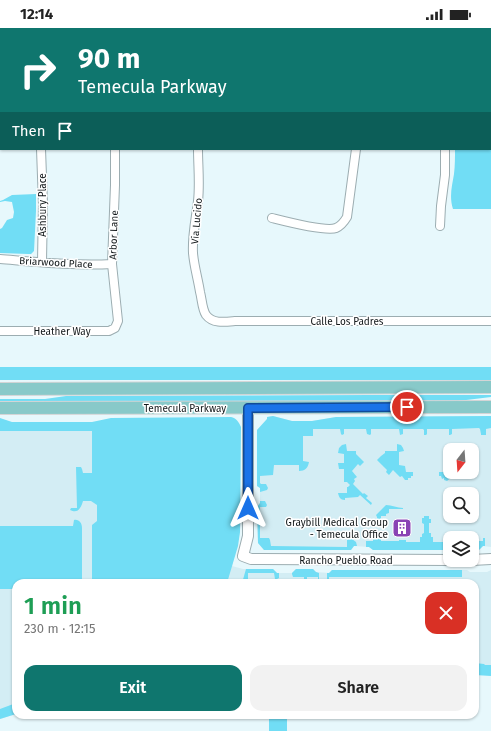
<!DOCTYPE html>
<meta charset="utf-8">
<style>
:root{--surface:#fff;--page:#f2f2f2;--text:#222;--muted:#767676;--accent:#0f766e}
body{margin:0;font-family:"Fira Sans",sans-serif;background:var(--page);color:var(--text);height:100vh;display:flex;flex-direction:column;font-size:15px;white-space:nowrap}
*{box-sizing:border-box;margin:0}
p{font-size:13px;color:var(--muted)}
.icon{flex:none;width:22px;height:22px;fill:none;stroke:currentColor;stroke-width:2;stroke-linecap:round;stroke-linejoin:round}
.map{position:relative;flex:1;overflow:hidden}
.drawer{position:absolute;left:12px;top:551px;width:467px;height:140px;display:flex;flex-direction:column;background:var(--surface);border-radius:12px;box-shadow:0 1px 3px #0004}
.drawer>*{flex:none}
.hud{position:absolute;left:0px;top:0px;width:491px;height:122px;box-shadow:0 1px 3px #0004;background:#0f766e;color:#fff;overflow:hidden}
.needle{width:26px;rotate:197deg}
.buttons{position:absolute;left:443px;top:415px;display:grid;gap:8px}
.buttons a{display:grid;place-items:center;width:36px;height:36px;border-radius:8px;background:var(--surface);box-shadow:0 1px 3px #0004;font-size:20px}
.pin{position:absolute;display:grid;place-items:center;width:34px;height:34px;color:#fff;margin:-17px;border:2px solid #fff;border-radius:50%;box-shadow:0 1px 4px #0007}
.me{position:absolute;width:44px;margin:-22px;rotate:0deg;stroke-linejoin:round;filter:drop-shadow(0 0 3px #0008)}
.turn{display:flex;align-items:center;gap:14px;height:84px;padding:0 12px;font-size:18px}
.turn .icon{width:52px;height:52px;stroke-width:2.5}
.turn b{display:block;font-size:28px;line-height:34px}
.then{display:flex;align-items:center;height:38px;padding:0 12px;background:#0003;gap:8px;font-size:15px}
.round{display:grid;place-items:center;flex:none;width:42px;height:42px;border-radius:12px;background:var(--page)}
.summary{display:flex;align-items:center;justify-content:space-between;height:68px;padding:0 12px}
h1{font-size:24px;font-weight:600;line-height:30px;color:#1e9e55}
.primary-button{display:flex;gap:8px;margin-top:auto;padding:8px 12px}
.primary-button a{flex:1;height:46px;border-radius:12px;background:var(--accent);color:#fff;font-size:16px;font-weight:600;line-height:46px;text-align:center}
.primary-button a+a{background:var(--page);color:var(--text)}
.status{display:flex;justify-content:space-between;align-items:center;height:28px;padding:0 20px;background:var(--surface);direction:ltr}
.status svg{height:11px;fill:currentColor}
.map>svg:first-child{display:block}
.built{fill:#d3edf4;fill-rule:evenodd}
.green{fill:#71ddf5}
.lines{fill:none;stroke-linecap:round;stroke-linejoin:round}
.minor-casing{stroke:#9cadb1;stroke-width:10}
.tertiary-casing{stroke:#9cadb1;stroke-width:12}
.primary-casing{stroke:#d4d5d6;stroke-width:14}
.minor{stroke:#fff;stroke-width:8}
.tertiary{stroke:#fff;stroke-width:10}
.primary{stroke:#88c9c9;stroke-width:12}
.route-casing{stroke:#114b97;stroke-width:10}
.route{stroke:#1a73e8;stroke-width:7}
.labels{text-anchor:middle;stroke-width:3;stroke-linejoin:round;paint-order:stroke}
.street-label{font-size:10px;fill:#111719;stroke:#fff}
.poi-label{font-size:10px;fill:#111719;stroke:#fff;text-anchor:end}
</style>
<div class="status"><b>12:14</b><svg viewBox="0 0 49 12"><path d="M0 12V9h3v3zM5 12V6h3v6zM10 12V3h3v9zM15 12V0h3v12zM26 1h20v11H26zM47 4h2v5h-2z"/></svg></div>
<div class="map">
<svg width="491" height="703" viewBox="0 0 491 703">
<rect width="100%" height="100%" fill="#e7f8fc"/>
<path class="built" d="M273,388L292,393H312L336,389L491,388V519L483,518L479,522H472V510H450V522H373L369,519L354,518L351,522H264L258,515L257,479L260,475V460L257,458V402L267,391V389ZM450,422H472V444H450ZM450,466H472V488H450Z
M229,402H240V504L232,538L243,541H273L277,545H292L296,541H313L316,544L329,545L332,542H467L470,544H487L491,542V643L475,642V555H16V686L0,691V403Z"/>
<path class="green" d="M127,0H406V1H143Z
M490,108H491V181H453C449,169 452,158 454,146C455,138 455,129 455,121H490Z
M36,166V183L34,223L31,226H28L0,225V201L2,200L7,192L13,190L14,184L12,174L5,173L0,174V173L3,172L12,167Z
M0,339H491V352H0Z
M370,367H491V369L458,373H0V371H45L66,368Z
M273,388L292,393H312L336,389L491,388V400L486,401V407H481V406L480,401L479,400L452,401V406L450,407H449V401H427V406L426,407H424V402L423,401H403V406L400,407L399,401H371V406L370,407L367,406L366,401H344V406L342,407L341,406L340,401H313V408H303V433L309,434C308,440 305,443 299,443V437H274L273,447L260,448V455L261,456H266L268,460L267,462L260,464V460L257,458V402L267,391V389Z
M231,389C236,390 239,394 241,399L240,504L238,518L227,555H92V497L97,493V477L91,473H83C81,480 78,486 70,482L71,480H77L76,439H81L82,441L83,445H92V403H0V390L12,394H92L111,390Z
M346,416L347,423H356V426L364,434L360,438L358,436L352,443L357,449L354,451L355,453L353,456L363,466L364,465L368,468L366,470L372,475L371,477L360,467L358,469L345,470V472C340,472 339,469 338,465H347V459H348L350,457L347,454H344V441H339L338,435H344V426L338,425L339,420L342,417Z
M397,416L401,417L403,420L404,423L399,424V437L405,438L406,444H413V448H411V450H408V452H405L402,448L400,449L393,442L389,447L386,444L387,442L377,432L381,428L385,425V423H397Z
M447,437H450V444H457L447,453L444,452V450L442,451L441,448H439V444H447Z
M260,473H265L267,477L266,479H260V510H269L270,512L271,518L347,519V512L352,511L356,514L357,518H354L351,522H264L258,515L257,479L260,475Z
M386,477C392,477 397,480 403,480V481H389V485L386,486V488H381V494L377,495V489L376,487Z
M424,488H429V491H431V495H429V505H431V509H433V514H447V512H450V522H373L369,519H366V513H373V506H381V513H399V512H406V514H420V509H422V506L424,505V496L422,495V490H424Z
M74,492C79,491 82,495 82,500V555H16V561H0V498H73Z
M473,510H479V513H483V510H485V518H483L479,522H472Z
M246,541H273L277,545H279V550L277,551H275L274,545H248V555H242Z
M296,541H313L316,544L319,545V554H318V549H307V555H304V549H293L292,546V545Z
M332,542H462V549H329V554H327V545H329Z
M475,635L484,636L485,637H491V648L475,647Z
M16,675V686L0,691V681Z
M269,687H287V703H269Z"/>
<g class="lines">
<g class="minor-casing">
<path id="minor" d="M0,51L1,52
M41,121L43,176L42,234
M198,121C198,138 200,156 198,173C196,190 192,207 193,225C194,238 198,251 200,264C202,271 202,281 206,287C213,296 225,294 235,293H491
M272,190C284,193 326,204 336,200C341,198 344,194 347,189L356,121
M440,198L441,178L445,147V121
M0,231C37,234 75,238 112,236
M0,303H109L115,300L118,293L112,236L115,157V121"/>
</g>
<g class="tertiary-casing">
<path id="tertiary" d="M1,0L9,1
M490,27H491
M248,380V508L243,528L251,531H260L450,532
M472,532L491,531"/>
</g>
<g class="primary-casing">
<path id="primary" d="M0,361L491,359
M0,380L491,379"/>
</g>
<use href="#minor" class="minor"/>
<use href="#tertiary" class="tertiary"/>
<use href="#primary" class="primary"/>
</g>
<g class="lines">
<g class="route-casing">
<path id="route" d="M248,480V380L407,379"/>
</g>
<use href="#route" class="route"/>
</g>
<defs>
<g id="building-square" transform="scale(1)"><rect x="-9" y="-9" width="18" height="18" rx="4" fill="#8942b4" stroke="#fff"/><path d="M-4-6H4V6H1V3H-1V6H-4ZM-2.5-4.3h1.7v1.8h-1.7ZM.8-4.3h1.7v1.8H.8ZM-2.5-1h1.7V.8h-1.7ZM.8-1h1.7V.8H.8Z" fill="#fff"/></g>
</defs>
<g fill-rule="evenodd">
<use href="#building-square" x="402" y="500"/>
</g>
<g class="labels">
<g class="street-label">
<text transform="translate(42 177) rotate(-90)" y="4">Ashbury Place</text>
<text transform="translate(196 193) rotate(-85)" y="4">Via Lucido</text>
<text transform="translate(113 207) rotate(-88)" y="4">Arbor Lane</text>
<text transform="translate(56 234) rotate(3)" y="4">Briarwood Place</text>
<text x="347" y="297">Calle Los Padres</text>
<text x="62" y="307">Heather Way</text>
<text x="185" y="384">Temecula Parkway</text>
<text x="346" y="536">Rancho Pueblo Road</text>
</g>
<g class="poi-label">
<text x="388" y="498">Graybill Medical Group<tspan x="388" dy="12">- Temecula Office</tspan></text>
</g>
</g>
</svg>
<div class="buttons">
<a><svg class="needle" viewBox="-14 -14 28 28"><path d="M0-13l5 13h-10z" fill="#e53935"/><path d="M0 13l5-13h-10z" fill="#767676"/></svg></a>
<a><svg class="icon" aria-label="search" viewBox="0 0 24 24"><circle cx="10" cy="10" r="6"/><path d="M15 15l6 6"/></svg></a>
<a><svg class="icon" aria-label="layers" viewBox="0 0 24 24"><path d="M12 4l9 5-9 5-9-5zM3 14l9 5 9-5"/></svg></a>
</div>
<div class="pin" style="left:407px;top:379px;background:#d93025"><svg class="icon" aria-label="arrive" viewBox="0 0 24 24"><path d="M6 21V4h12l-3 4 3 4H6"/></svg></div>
<svg class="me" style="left:248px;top:480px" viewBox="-20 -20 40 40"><path d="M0-17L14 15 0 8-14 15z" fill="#1a73e8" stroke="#fff" stroke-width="4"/></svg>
<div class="hud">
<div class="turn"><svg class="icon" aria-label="right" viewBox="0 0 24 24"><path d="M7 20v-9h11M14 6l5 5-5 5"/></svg><div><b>90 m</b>Temecula Parkway</div></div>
<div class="then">Then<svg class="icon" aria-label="arrive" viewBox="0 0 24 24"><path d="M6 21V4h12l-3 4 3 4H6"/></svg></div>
</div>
<section class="drawer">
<div class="summary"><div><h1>1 min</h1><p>230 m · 12:15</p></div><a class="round" style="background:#d93025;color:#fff"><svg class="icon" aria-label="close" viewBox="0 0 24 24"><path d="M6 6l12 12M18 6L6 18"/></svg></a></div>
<div class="primary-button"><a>Exit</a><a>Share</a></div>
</section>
</div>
